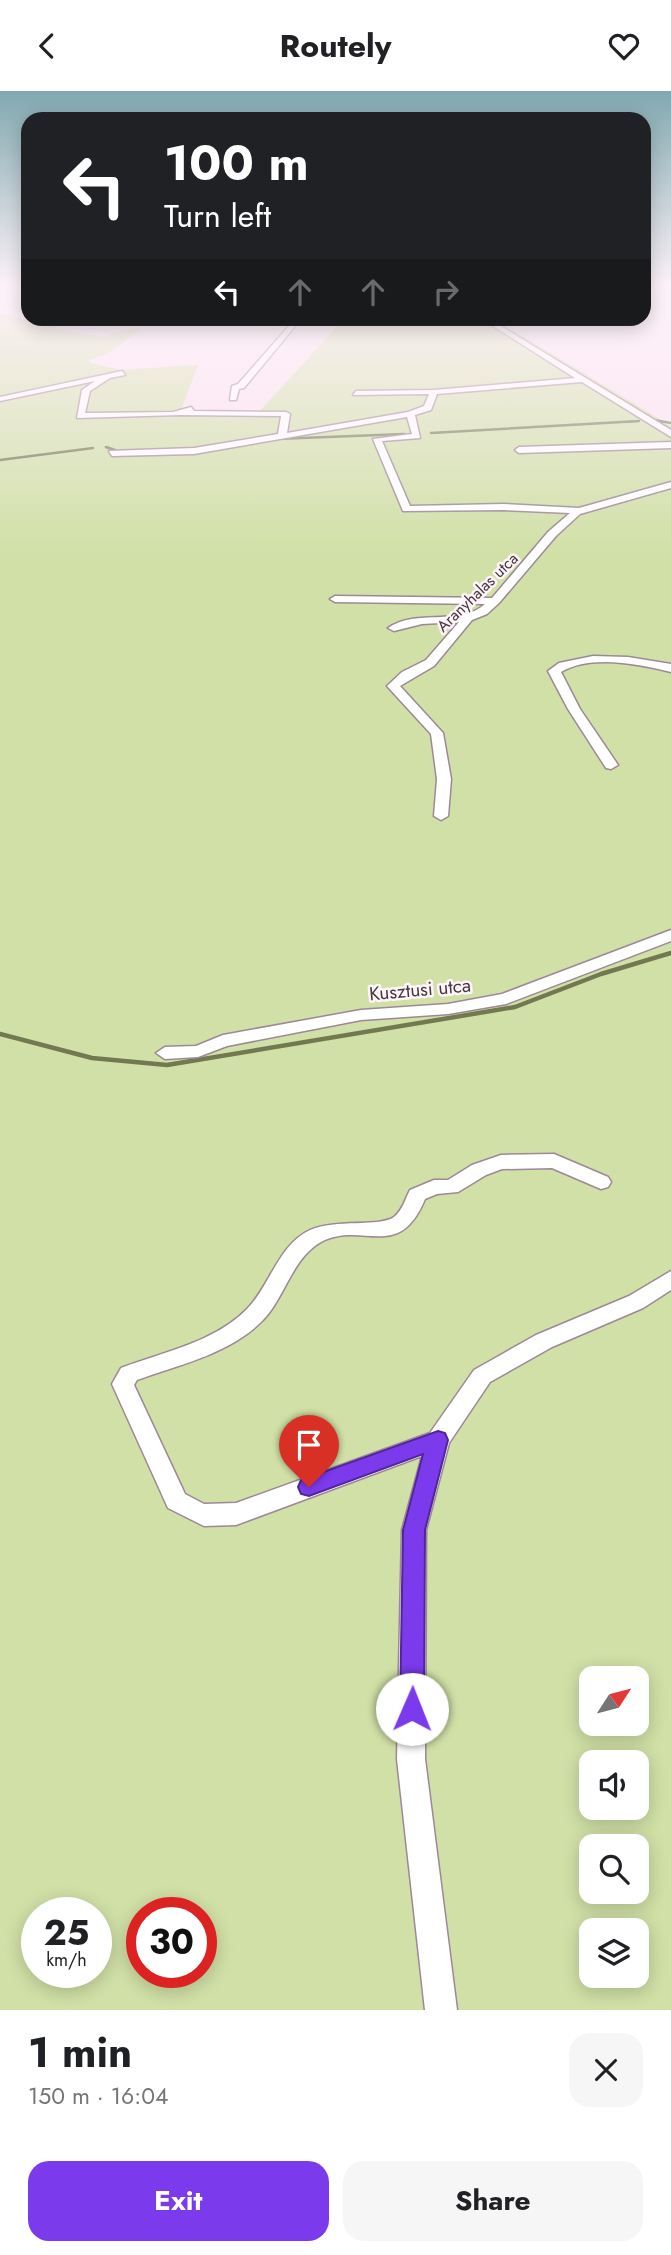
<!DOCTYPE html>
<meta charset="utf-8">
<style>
:root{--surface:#fff;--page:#f6f6f6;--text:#202124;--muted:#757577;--accent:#7c3aed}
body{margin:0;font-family:Jost,sans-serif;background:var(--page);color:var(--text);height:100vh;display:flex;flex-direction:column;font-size:26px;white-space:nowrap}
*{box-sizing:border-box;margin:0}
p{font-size:23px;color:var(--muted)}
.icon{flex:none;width:38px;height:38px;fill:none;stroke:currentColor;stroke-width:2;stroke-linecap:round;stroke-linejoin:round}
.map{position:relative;height:1919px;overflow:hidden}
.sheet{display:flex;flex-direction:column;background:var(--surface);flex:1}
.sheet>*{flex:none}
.banner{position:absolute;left:21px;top:21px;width:630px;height:214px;border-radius:21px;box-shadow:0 4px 18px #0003;background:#202124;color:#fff;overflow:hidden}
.needle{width:46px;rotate:54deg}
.tools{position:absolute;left:579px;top:1575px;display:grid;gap:14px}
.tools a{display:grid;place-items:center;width:70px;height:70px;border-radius:14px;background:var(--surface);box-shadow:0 4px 18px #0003;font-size:35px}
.speed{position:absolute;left:21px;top:1806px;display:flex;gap:14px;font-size:35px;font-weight:700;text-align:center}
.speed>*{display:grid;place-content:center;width:91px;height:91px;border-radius:50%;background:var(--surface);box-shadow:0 4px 18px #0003;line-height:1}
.speed small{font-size:18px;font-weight:400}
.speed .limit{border:10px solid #d22;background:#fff;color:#111}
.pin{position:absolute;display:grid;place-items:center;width:60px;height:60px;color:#fff;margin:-72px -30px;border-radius:50% 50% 50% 0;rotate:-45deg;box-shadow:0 0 7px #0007}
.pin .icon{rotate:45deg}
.me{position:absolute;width:77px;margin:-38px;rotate:1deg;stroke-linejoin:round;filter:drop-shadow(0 0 5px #0008)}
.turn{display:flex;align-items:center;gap:24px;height:147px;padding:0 28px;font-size:32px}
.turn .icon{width:91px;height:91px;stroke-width:2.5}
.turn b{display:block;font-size:49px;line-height:60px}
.lanes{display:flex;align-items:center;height:66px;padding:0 28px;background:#0003;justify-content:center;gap:35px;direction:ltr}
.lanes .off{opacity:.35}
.round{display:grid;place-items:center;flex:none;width:74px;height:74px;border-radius:21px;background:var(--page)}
.head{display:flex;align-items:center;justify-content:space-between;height:119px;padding:0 28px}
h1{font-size:42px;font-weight:700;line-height:52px}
.primary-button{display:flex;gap:14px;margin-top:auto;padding:14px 28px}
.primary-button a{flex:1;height:80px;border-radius:21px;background:var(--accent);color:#fff;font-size:28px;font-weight:700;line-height:80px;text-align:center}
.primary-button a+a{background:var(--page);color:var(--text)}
header{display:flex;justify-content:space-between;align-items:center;height:91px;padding:0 28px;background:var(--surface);font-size:32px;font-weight:700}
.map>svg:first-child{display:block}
.green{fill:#d0e0a6;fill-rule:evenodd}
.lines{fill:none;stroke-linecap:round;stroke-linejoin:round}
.stream-far2{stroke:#727951;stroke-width:2}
.stream-far1{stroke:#727951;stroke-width:2.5}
.stream{stroke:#727951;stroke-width:4.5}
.minor-casing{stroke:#9e8896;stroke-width:3}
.minor{fill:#fff;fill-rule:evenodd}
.route{fill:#7c3aed;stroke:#51269a;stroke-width:2}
.labels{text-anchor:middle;stroke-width:5;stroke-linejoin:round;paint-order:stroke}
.far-street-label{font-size:16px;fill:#42383e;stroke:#fef4fa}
.street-label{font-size:19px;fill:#42383e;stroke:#fef4fa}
</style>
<header><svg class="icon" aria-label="back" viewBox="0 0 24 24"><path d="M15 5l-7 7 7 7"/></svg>Routely<svg class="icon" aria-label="heart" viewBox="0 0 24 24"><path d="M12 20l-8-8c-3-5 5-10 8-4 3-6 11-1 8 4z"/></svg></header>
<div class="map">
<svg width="671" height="1919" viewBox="0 0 671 1919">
<rect width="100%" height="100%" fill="#fbe2f1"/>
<path class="green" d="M0,223L43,232L55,228H74L54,238L103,246L133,237L141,238L107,263L89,269L90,272L121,279L198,274L181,319L258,322L344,228H495L671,335V1919H0ZM592,1587H637V1633H592ZM592,1671H637V1717H592ZM592,1755H637V1801H592ZM37,1822H96V1881H37ZM142,1822H201V1881H142ZM592,1839H637V1885H592Z"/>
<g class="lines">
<path class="stream-far2" d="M654,329L664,331
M625,331L639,330"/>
<path class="stream-far1" d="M654,329L671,332
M431,342L639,330
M276,348L404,343
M106,356L118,360
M0,369L93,357"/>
<path class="stream" d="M0,943L92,967L167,974L515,916L601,883L671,862"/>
<g class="minor-casing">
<path id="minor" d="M295,228H301L244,297L239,298L236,309H230L232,295L238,293Z
M482,228H489L671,339V346L582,291L437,303L431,319L415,324L420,347L382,350L410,415L503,413L579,417L671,391V397L580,423L556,445L499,512L487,523L472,529L434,575L400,595L443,642L451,688L448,725L441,729L434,725L437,688L431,643L387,595L402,581L426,569L459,531L422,533L394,540L388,537C416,517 460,536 485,513L335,511L330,508L335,505L492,507L548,441L570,422L503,419L403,420L373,348L412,343L407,326L194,363L112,365L109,360L194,357L278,343L281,325L180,324L77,327L82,299L95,290L0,310V306L122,280L125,284L110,287L90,300L85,322L173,321L191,316L194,320L286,321L290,323L287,342L408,321L424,315L429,303L353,304L356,300L434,299L575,287Z
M671,351V357L519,362L515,359L519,356Z
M593,565L628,566L671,573V581C639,573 590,563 561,581L580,618L618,674L611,678L606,677L568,618L548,580L559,572Z
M671,839V850L506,913L448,923L361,929L227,955L198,966L165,968L156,962L165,956L196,955L223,944L361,919L448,913L502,903Z
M554,1063L608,1086L611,1091L608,1096L601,1098L552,1077L502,1078L486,1084L458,1101L437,1103L425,1108C399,1172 362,1129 321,1151C291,1168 285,1208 261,1231C229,1263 178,1274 137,1289L134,1294L185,1403L204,1413L236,1412L430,1342L474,1279L536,1244L629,1205L671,1180V1199L643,1217L552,1256L490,1291L449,1352L426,1439L425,1668L457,1919H425L397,1668L402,1439L422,1365L236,1434L204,1435L168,1417L112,1293L121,1277C163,1261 215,1251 247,1218C270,1195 278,1154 310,1139C334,1128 381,1136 394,1126C403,1119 405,1108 410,1099L434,1089H448L472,1074L501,1064Z"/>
</g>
<use href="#minor" class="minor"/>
</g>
<linearGradient id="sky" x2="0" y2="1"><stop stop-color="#81a8af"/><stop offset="0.42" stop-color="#fdf2f9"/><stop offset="1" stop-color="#fdf2f9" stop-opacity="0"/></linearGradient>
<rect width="671" height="464" fill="url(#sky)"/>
<path class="route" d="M438,1340L445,1342L448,1349L425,1439L424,1618L421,1627L412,1630L403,1627L400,1618L403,1439L423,1363L309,1405L301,1403L298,1396L301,1389Z"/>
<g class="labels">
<g class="far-street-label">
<text transform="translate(477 501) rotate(-44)" y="6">Aranyhalas utca</text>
</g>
<g class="street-label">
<text transform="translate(420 898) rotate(-5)" y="7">Kusztusi utca</text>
</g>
</g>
</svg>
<div class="tools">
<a><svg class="needle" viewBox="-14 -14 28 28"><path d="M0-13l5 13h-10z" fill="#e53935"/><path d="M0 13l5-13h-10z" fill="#757577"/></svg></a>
<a><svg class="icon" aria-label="sound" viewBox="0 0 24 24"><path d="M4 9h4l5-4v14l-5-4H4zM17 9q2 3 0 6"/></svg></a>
<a><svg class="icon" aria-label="search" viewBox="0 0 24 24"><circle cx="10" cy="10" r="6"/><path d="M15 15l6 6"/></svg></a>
<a><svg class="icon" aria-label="layers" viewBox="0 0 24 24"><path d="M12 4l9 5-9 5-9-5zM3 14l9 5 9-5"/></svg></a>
</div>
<div class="speed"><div>25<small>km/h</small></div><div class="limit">30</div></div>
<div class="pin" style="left:309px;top:1396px;background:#d93025"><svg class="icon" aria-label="arrive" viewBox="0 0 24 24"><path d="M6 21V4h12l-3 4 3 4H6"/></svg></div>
<svg class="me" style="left:412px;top:1618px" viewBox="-20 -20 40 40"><circle r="19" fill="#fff"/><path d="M0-13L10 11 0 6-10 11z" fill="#7c3aed"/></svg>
<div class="banner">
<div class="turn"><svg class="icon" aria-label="left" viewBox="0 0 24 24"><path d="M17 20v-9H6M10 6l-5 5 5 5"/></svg><div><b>100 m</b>Turn left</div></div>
<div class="lanes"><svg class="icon" aria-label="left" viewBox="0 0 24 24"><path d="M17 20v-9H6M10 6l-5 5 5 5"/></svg><svg class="icon off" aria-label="ahead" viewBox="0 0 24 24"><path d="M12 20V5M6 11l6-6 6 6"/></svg><svg class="icon off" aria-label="ahead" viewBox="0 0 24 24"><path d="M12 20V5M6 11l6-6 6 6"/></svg><svg class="icon off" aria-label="right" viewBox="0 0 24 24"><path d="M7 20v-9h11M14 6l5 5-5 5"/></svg></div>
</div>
</div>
<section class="sheet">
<div class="head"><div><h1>1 min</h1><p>150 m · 16:04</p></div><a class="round"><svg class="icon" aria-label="close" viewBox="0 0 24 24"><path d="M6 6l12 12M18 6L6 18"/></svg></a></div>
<div class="primary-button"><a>Exit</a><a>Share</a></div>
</section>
